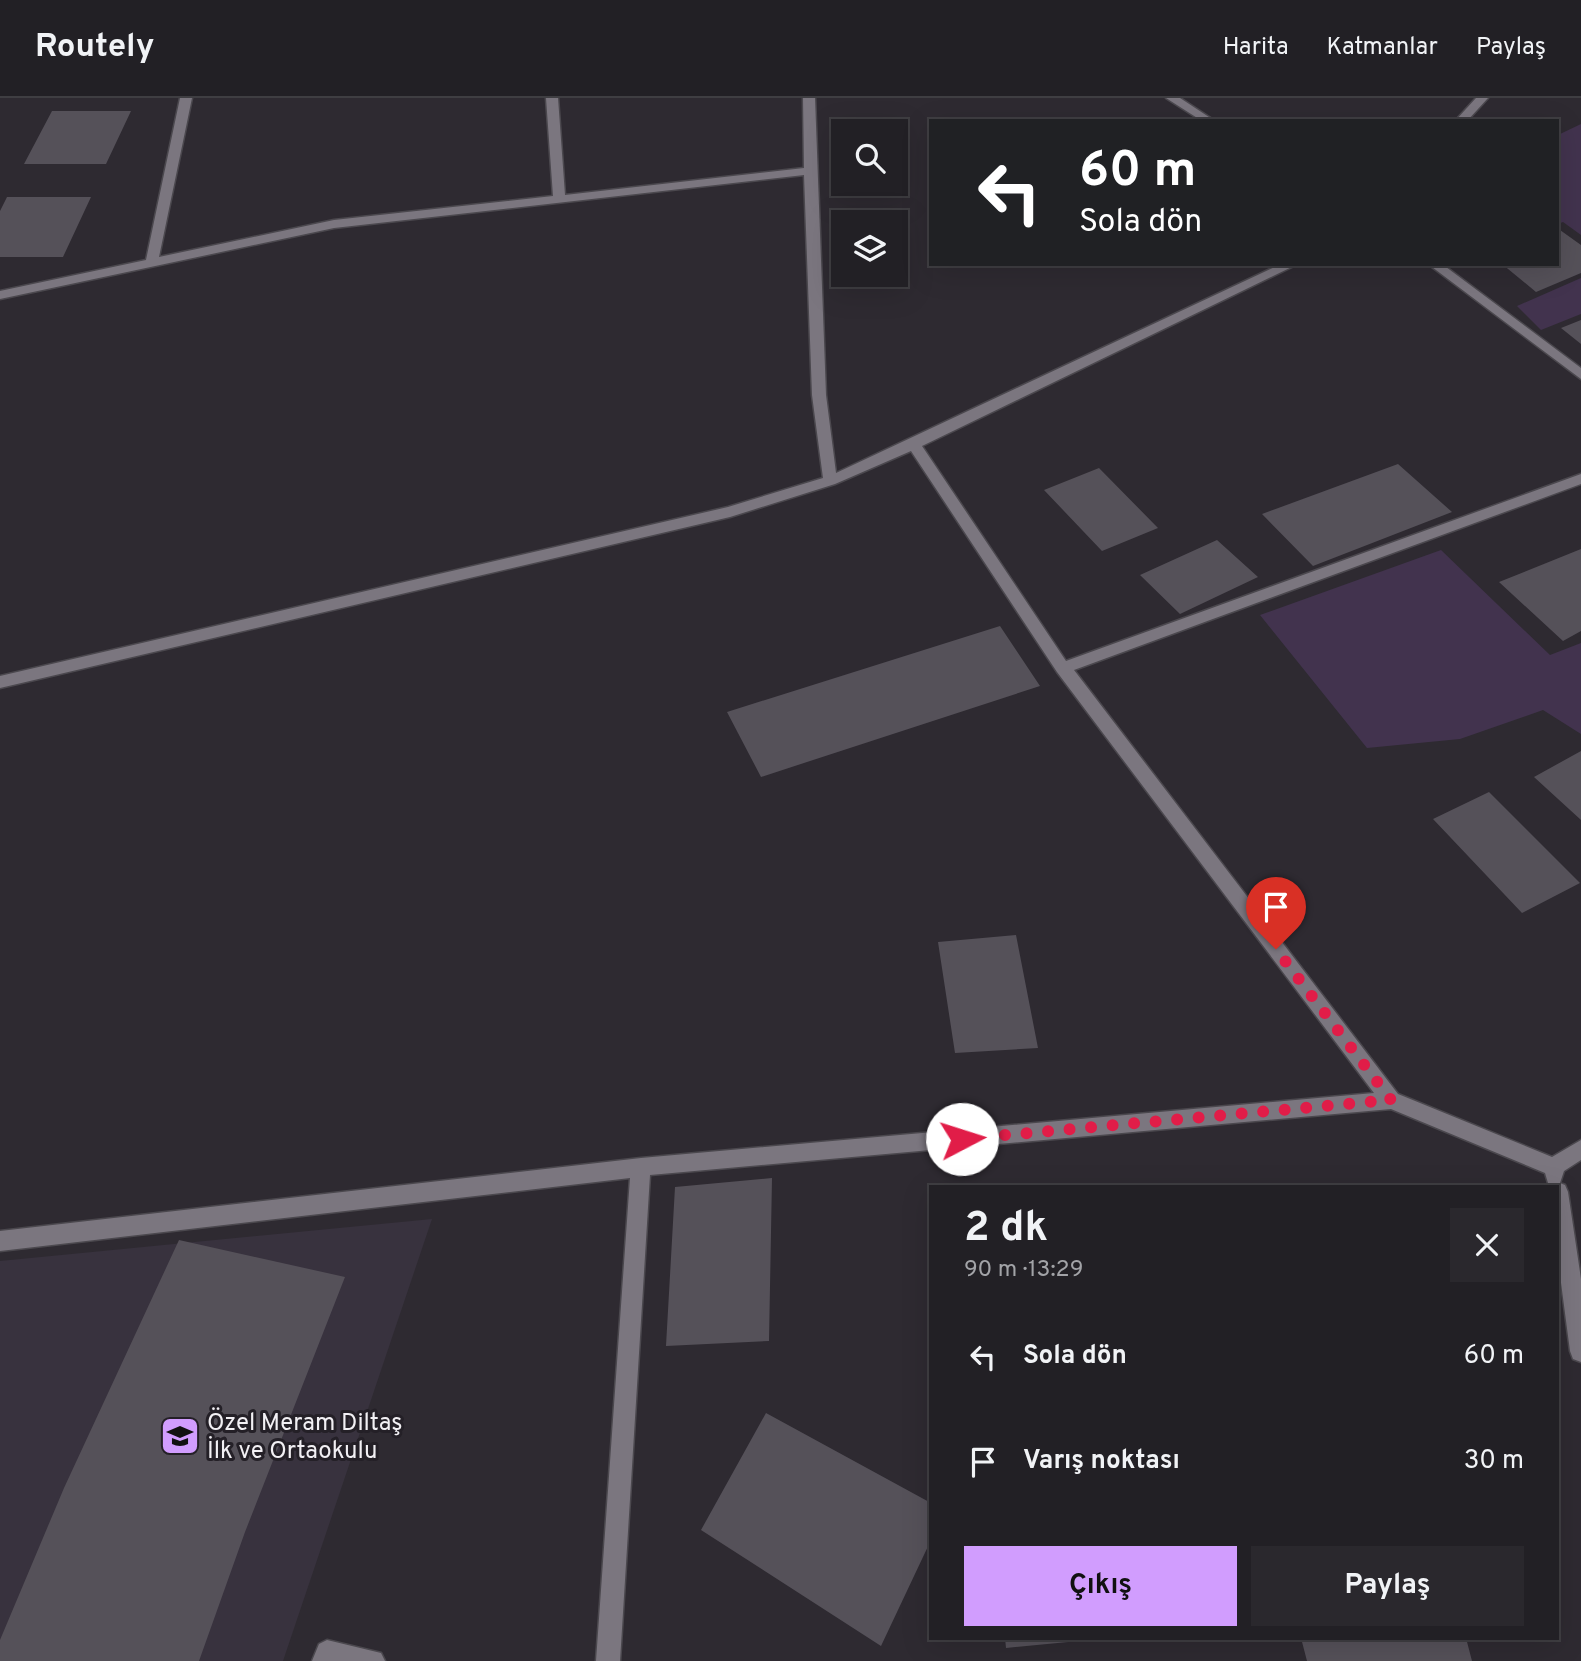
<!DOCTYPE html>
<html lang="tr">
<meta charset="utf-8">
<style>
:root{--surface:#222025;--page:#2a282d;--text:#f1f3f6;--muted:#a2a3a7;--line:#3f3e42;--accent:#d19dfe}
body{margin:0;font-family:Overpass,sans-serif;background:var(--page);color:var(--text);height:100vh;display:flex;flex-direction:column;font-size:26px;white-space:nowrap}
*{box-sizing:border-box;margin:0}
p{font-size:23px;color:var(--muted)}
.icon{flex:none;width:38px;height:38px;fill:none;stroke:currentColor;stroke-width:2;stroke-linecap:round;stroke-linejoin:round}
.map{position:relative;flex:1;overflow:hidden}
.sheet{position:absolute;left:929px;top:1087px;width:630px;height:455px;display:flex;flex-direction:column;background:var(--surface);border-radius:0px;box-shadow:0 7px 28px #0002,0 0 0 2px var(--line)}
.sheet>*{flex:none}
.guide{position:absolute;left:929px;top:21px;width:630px;height:147px;border-radius:0px;box-shadow:0 7px 28px #0002,0 0 0 2px var(--line);background:#202124;color:#fff;overflow:hidden}
.buttons{position:absolute;left:831px;top:21px;display:grid;gap:14px}
.buttons a{display:grid;place-items:center;width:77px;height:77px;border-radius:0px;background:var(--surface);box-shadow:0 7px 28px #0002,0 0 0 2px var(--line);font-size:35px}
.pin{position:absolute;display:grid;place-items:center;width:60px;height:60px;color:#fff;margin:-72px -30px;border-radius:50% 50% 50% 0;rotate:-45deg;box-shadow:0 0 7px #0007}
.pin .icon{rotate:45deg}
.me{position:absolute;width:77px;margin:-38px;rotate:85deg;stroke-linejoin:round;filter:drop-shadow(0 0 5px #0008)}
.turn{display:flex;align-items:center;gap:24px;height:147px;padding:0 35px;font-size:32px}
.turn .icon{width:91px;height:91px;stroke-width:2.5}
.turn b{display:block;font-size:49px;line-height:60px}
.round{display:grid;place-items:center;flex:none;width:74px;height:74px;border-radius:0px;background:var(--page)}
.summary{display:flex;align-items:center;justify-content:space-between;height:119px;padding:0 35px}
h1{font-size:42px;font-weight:700;line-height:52px}
.primary-button{display:flex;gap:14px;margin-top:auto;padding:14px 35px}
.primary-button a{flex:1;height:80px;border-radius:0px;background:var(--accent);color:#111;font-size:28px;font-weight:700;line-height:80px;text-align:center}
.primary-button a+a{background:var(--page);color:var(--text)}
ul{padding:0;list-style:none}
li{display:flex;align-items:center;gap:21px;height:105px;padding:0 35px}
li div{flex:1}
li b{display:block;font-size:26px}
li em{font-style:normal}
header{display:flex;align-items:center;gap:42px;box-sizing:border-box;height:98px;padding:0 35px;background:var(--surface);border-bottom:2px solid var(--line)}
header strong{font-size:33px}
nav{display:flex;gap:38px;margin-inline-start:auto;font-size:24px}
.map>svg:first-child{display:block}
.built{fill:#38323e}
.green{fill:#42334e}
.building{fill:#555159}
.lines{fill:none;stroke-linecap:round;stroke-linejoin:round}
.minor-casing{stroke:#4b484e;stroke-width:3}
.minor{fill:#7b767f;fill-rule:evenodd}
.route{stroke:#e11d48;stroke-width:12;stroke-dasharray:0 21.6}
.labels{text-anchor:middle;stroke-width:6;stroke-linejoin:round;paint-order:stroke}
.near-poi-label{font-size:24px;fill:#f2f0f4;stroke:#242027;text-anchor:start}
</style>
<header>
<strong>Routely</strong>
<nav><a>Harita</a><a>Katmanlar</a><a>Paylaş</a></nav>
</header>
<div class="map">
<svg width="1581" height="1563" viewBox="0 0 1581 1563">
<rect width="100%" height="100%" fill="#2e2a31"/>
<path class="built" d="M432,1121L283,1563H0V1163Z"/>
<path class="green" d="M1581,26V137L1563,124L1558,126V37Z
M1581,180V216L1541,232L1517,208Z
M1441,452L1550,557L1581,545V636L1543,612L1460,641L1367,650L1260,517Z"/>
<path class="building" d="M52,13H131L106,66H24Z
M7,99H91L63,159H0V113Z
M1560,132L1581,147V175L1536,194L1502,166H1558Z
M1581,222V246L1561,230Z
M1398,366L1452,414L1313,468L1262,416Z
M1099,370L1158,430L1102,453L1044,392Z
M1217,442L1258,479L1180,516L1140,477Z
M1581,451V533L1563,543L1499,484Z
M1000,528L1040,588L761,679L727,614Z
M1581,653V722L1534,679Z
M1489,694L1580,785L1522,815L1433,721Z
M1016,837L1038,950L955,955L938,844Z
M772,1080L769,1243L666,1248L675,1089Z
M179,1142L345,1179L245,1434L199,1563H0V1542L64,1390Z
M766,1315L931,1405V1442L881,1548L701,1432Z
M1005,1540H1089V1542L1006,1550Z
M1301,1540H1466L1472,1563H1307Z"/>
<g class="lines">
<g class="minor-casing">
<path id="minor" d="M180,0H192L159,159L334,122L553,98L546,0H558L565,97L804,70L803,0H815L826,297L836,375L1281,166H1298L922,348L1066,563L1581,376V386L1074,572L1398,996L1552,1059L1581,1042V1062L1564,1073L1560,1085L1565,1087L1568,1094L1581,1181V1264L1573,1261L1570,1253L1558,1162V1088H1550L1553,1087L1548,1085L1545,1075L1391,1011L650,1077L620,1563H596L630,1080L0,1153V1133L641,1060L1374,995L1057,574L911,353L835,386L730,419L0,590V578L728,409L823,380L812,297L804,77L334,130L0,201V193L146,162Z
M1166,0H1180L1215,23H1202Z
M1476,0H1488L1467,23H1455Z
M1428,166H1442L1581,270V281Z
M327,1542L381,1555L385,1563H312L319,1546Z"/>
</g>
<use href="#minor" class="minor"/>
</g>
<g class="lines">
<path class="route" d="M962,1041L1391,1002L1276,851"/>
</g>
<defs>
<g id="school-square" transform="scale(2.0125)"><rect x="-9" y="-9" width="18" height="18" rx="4" fill="#d19dfe" stroke="#242027"/><path d="M0-5L7-2L0 1L-7-2ZM-4 1L0 2.5L4 1V4Q0 6-4 4Z" fill="#111"/></g>
</defs>
<g fill-rule="evenodd">
<use href="#school-square" x="180" y="1338"/>
</g>
<g class="labels">
<g class="near-poi-label">
<text x="207" y="1332">Özel Meram Diltaş<tspan x="207" dy="28">İlk ve Ortaokulu</tspan></text>
</g>
</g>
</svg>
<div class="buttons">
<a><svg class="icon" aria-label="search" viewBox="0 0 24 24"><circle cx="10" cy="10" r="6"/><path d="M15 15l6 6"/></svg></a>
<a><svg class="icon" aria-label="layers" viewBox="0 0 24 24"><path d="M12 4l9 5-9 5-9-5zM3 14l9 5 9-5"/></svg></a>
</div>
<div class="pin" style="left:1276px;top:851px;background:#d93025"><svg class="icon" aria-label="arrive" viewBox="0 0 24 24"><path d="M6 21V4h12l-3 4 3 4H6"/></svg></div>
<svg class="me" style="left:962px;top:1041px" viewBox="-20 -20 40 40"><circle r="19" fill="#fff"/><path d="M0-13L10 11 0 6-10 11z" fill="#e11d48"/></svg>
<div class="guide">
<div class="turn"><svg class="icon" aria-label="left" viewBox="0 0 24 24"><path d="M17 20v-9H6M10 6l-5 5 5 5"/></svg><div><b>60 m</b>Sola dön</div></div>
</div>
<section class="sheet">
<div class="summary"><div><h1>2 dk</h1><p>90 m · 13:29</p></div><a class="round"><svg class="icon" aria-label="close" viewBox="0 0 24 24"><path d="M6 6l12 12M18 6L6 18"/></svg></a></div>
<ul>
<li><svg class="icon" aria-label="left" viewBox="0 0 24 24"><path d="M17 20v-9H6M10 6l-5 5 5 5"/></svg><div><b>Sola dön</b></div><em>60 m</em></li>
<li><svg class="icon" aria-label="arrive" viewBox="0 0 24 24"><path d="M6 21V4h12l-3 4 3 4H6"/></svg><div><b>Varış noktası</b></div><em>30 m</em></li>
</ul>
<div class="primary-button"><a>Çıkış</a><a>Paylaş</a></div>
</section>
</div>
